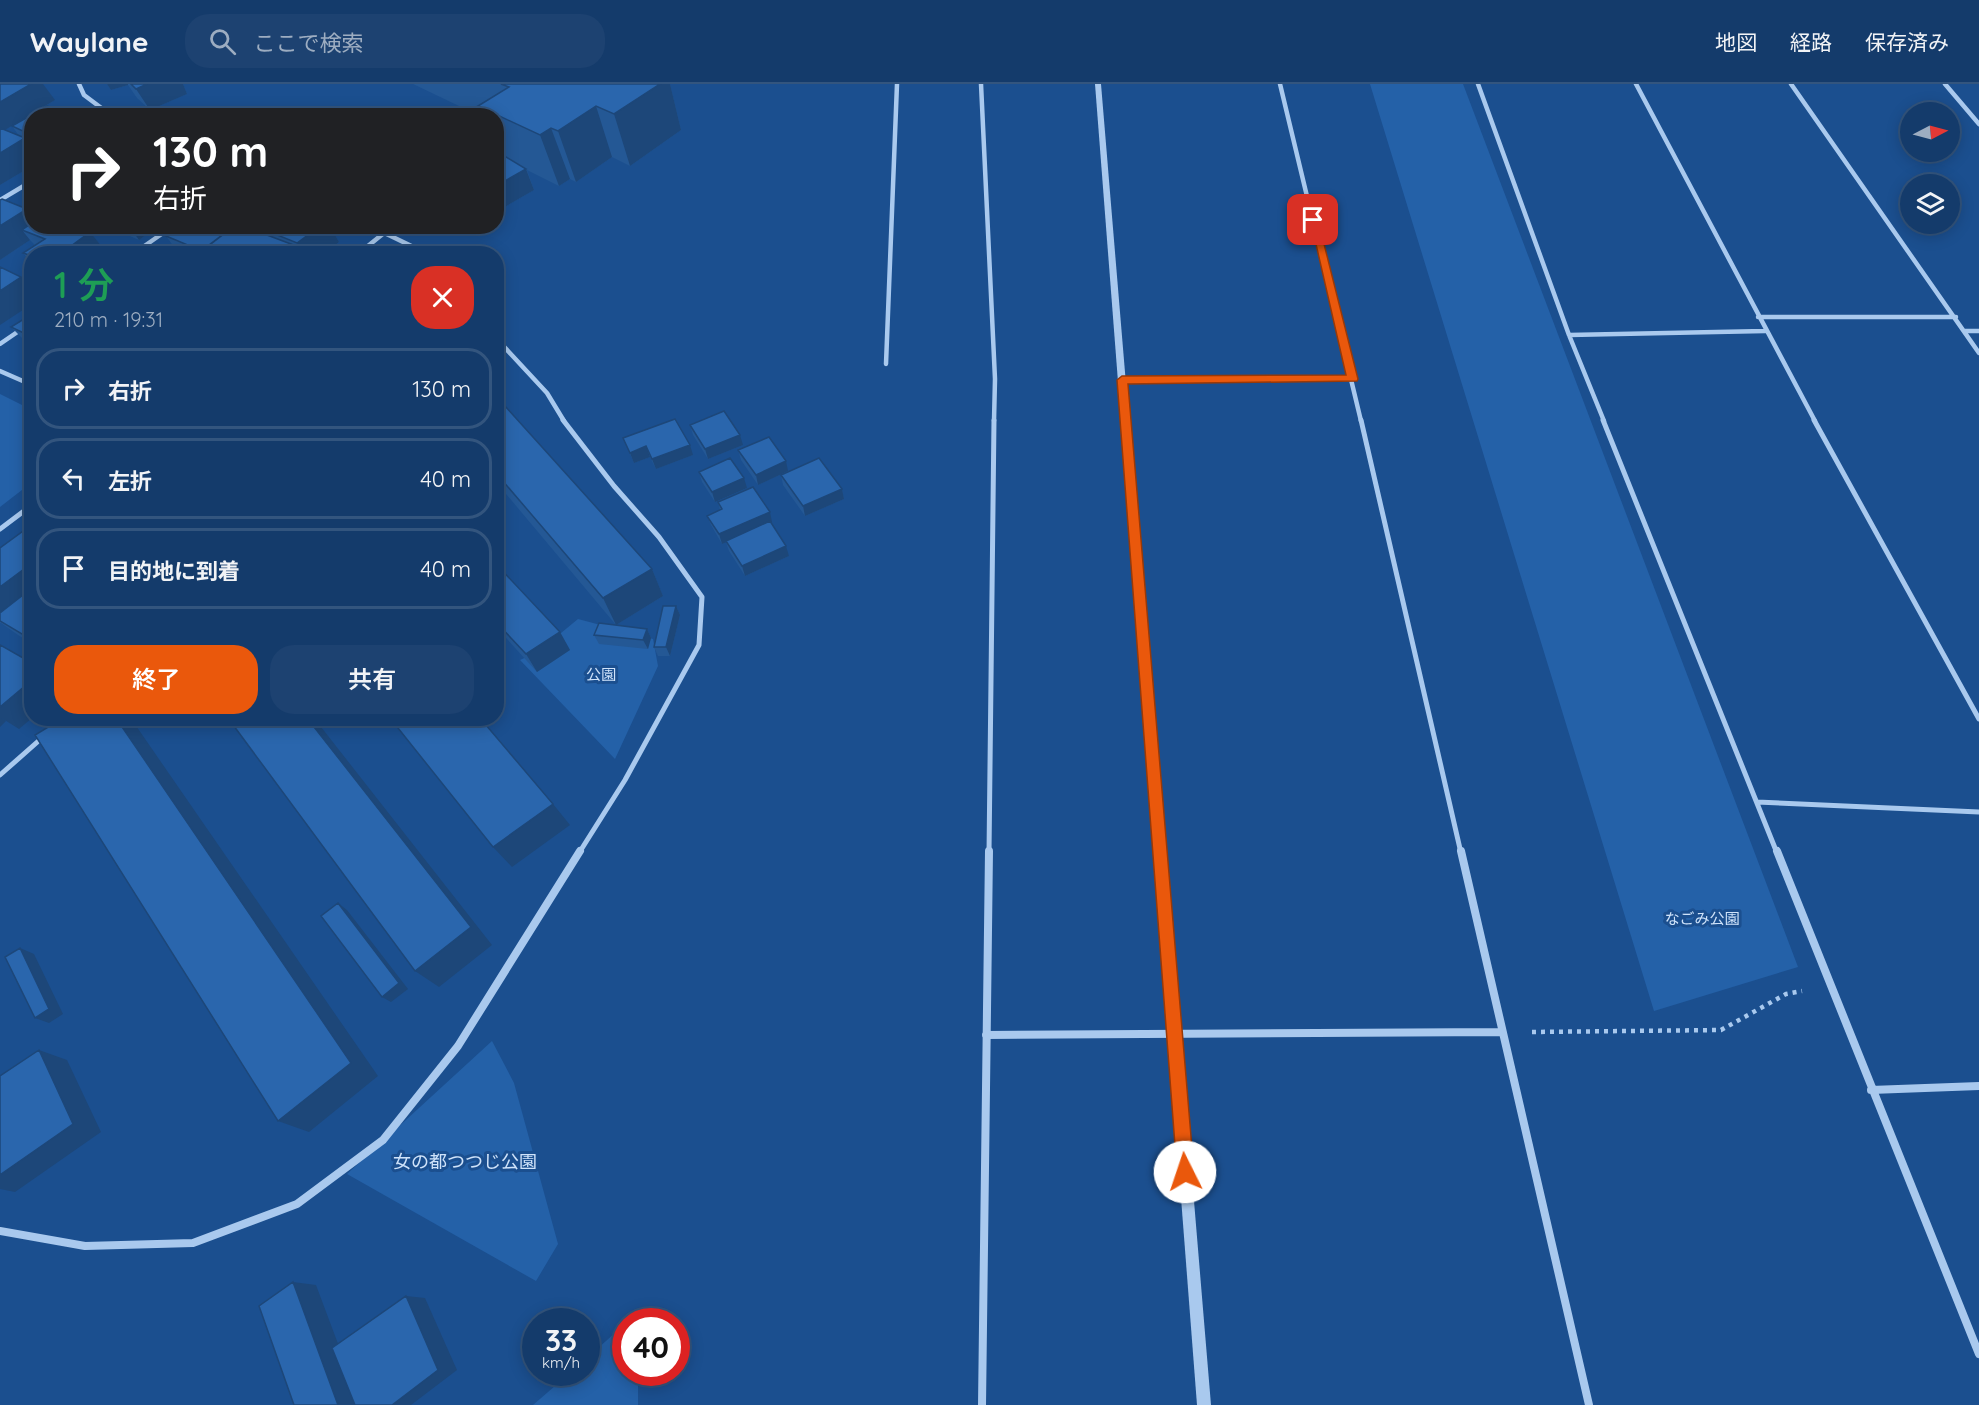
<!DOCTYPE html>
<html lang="ja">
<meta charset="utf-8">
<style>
:root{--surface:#143b6b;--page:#1d4271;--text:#f1f3f6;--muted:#9dadc1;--line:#33557e;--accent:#ea580c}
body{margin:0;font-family:Quicksand,"Noto Sans JP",sans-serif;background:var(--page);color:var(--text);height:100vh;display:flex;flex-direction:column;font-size:22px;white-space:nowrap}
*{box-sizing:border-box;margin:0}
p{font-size:20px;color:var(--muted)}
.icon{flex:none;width:33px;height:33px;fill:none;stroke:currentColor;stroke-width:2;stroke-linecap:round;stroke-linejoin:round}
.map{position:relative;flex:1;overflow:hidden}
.drawer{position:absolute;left:24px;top:162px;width:480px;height:480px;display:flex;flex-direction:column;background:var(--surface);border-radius:24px;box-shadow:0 3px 15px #0003,0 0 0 2px var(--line)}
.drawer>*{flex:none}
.banner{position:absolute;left:24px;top:24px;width:480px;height:126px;border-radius:24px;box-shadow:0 3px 15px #0003,0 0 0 2px var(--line);background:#202124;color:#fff;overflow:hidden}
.needle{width:39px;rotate:84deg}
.controls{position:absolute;left:1900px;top:18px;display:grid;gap:12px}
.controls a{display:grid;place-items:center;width:60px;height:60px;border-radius:50%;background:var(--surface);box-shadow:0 3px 15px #0003,0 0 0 2px var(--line);font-size:30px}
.speed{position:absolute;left:522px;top:1224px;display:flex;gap:12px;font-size:30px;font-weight:700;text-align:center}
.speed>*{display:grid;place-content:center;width:78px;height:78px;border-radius:50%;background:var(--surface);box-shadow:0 3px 15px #0003,0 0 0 2px var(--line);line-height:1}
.speed small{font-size:15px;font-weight:400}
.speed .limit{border:9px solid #d22;background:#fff;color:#111}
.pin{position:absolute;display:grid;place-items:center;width:51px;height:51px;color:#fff;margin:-26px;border-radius:12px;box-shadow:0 3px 9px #0006}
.me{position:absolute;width:66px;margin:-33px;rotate:356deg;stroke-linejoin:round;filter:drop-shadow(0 0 4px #0008)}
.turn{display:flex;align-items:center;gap:21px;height:126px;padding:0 30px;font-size:27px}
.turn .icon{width:78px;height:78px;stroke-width:2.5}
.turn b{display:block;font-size:42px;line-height:51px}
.round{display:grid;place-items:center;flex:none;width:63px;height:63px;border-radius:24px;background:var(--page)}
.summary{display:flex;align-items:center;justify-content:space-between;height:102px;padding:0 30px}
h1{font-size:36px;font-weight:600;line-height:45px;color:#1e9e55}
.action{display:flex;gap:12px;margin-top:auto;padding:12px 30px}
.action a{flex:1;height:69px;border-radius:24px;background:var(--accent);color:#fff;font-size:24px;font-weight:600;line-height:69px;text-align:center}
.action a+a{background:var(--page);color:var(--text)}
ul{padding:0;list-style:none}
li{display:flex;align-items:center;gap:18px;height:81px;margin:0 12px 9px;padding:0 18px;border:3px solid var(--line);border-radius:24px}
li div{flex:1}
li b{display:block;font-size:22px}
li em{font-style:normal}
header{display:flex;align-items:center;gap:36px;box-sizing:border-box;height:84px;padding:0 30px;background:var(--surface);border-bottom:2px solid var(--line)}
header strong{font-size:28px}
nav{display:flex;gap:33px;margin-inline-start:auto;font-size:21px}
.search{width:420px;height:54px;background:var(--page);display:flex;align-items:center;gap:15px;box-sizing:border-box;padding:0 21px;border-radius:24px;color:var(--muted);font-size:22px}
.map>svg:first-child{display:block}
.green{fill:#2461a8}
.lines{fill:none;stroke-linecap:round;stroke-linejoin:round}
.path{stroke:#a9c9ee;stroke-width:4.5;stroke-dasharray:4 5;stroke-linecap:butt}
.minor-far2{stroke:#a9c9ee;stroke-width:4.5}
.minor-far1{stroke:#a9c9ee;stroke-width:5}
.minor{stroke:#a9c9ee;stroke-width:8}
.tertiary{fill:#a9c9ee;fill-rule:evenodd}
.wall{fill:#245895;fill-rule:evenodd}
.shaded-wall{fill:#1d4779}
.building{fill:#2a66ad;stroke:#1d4779;stroke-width:1.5}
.route{fill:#ea580c;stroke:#983908;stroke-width:1.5}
.labels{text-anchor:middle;stroke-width:6;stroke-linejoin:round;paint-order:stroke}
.park-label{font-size:15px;fill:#cfe3fa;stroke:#1b4f8f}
.near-park-label{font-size:18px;fill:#cfe3fa;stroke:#1b4f8f}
</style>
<header>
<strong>Waylane</strong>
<div class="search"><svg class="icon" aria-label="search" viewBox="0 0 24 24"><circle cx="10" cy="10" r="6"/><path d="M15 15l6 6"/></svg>ここで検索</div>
<nav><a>地図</a><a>経路</a><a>保存済み</a></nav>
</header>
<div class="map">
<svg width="1979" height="1321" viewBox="0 0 1979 1321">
<rect width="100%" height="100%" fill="#1b4f8f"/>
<path class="green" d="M1370,0H1463L1798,883L1654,927Z
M0,310L32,326L31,399L0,423Z
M578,535L653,555L658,582L615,675L520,576L538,568Z
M492,957L514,999L558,1160L536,1197L347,1090Z
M625,1240L626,1288L638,1289V1321H533L570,1289L586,1288L587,1274Z"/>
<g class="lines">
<path class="path" d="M1532,948L1721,946L1786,910L1802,907"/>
<path class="minor-far2" d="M79,0L84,11L112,32
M981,0L995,295L994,337
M1280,0L1361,337
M1478,0L1569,251L1604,337
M1636,0L1815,337
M1791,0L1979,269
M1945,0L1979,40
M0,116L32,97
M370,142L428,170
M133,170L173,142
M358,170L384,149
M1758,233H1956
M1964,247H1979
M1569,251L1765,247
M496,254L547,309L564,337
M0,260L32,238
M886,280L897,0
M0,287L32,301
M1122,296L1353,295"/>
<path class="minor-far1" d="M563,336L614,402L659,453L702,513L699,561L625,696L579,769
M1361,336L1461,769
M1603,336L1777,769
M1814,336L1979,635
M0,445L32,421
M0,691L43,653
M1757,718L1979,728
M989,769L994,336"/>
<path class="minor" d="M1461,767L1589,1321
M1777,767L1979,1270
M986,951L1501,948
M1871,1006L1979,1002
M0,1147L85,1162L193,1159L297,1120L383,1056L458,962L580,767
M982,1321L989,767"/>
<path class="tertiary" d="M1095,0H1101L1211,1321H1197Z"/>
</g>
<path class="wall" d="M0,0L55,16L16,40L32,32V58L25,55L32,82L0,101ZM12,42L20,53L4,46Z
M107,0H183L187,10L150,26L137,14L128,1L111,6Z
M413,0H670L681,46L630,82L612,73L576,98L570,95L559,102L527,86L534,106L496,128V32H480Z
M27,125L32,131V142L90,148L105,167L136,170H32V179L23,169L35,161L30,156L0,176Z
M107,142H158L139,156Z
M234,142H330L339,158L324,170H190L174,163L166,152L229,146Z
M32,230V264L11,243Z
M496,312L652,485L663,512L616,541L496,398Z
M690,341L743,361L708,375L693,351Z
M623,354L693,371L656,385L650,373L634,379Z
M738,366L788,387L758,401L741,376Z
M699,388L747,404L715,418L702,398Z
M781,391L842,405L844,415L805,432L783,401Z
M718,418L772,438L771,439L789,472L745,492L729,467L726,458L722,460L711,441L707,432L720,426Z
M32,448V560L18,551L1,539H0V464Z
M496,480L560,548L570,566L537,588L496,543Z
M676,522L680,531L670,572H658L654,563Z
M647,545L651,554L648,565L599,560L594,551Z"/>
<path class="shaded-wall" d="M31,0H43L55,16L0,49V18Z
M107,0H128V1L111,6Z
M147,0H183L187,10L150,26L136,5Z
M660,0H670L681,46L630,82L614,30Z
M596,22L612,73L576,98L558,47Z
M551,44L570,95L559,102L540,51Z
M25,54L32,63V82L0,101V69Z
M526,85L534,106L496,128V102Z
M27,125L32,131V142L22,146L30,156L0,176V142Z
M129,142H158L139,156Z
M314,142H330L339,158L324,170H302L303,169L297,159Z
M90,148L107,169L60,170Z
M21,193L32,205V220L0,241V207Z
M740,351L743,361L708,375L705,365Z
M690,361L693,371L656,385L652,375Z
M646,362L650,373L634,379L630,369Z
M786,377L788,387L758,401L756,391Z
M744,394L747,404L715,418L712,408Z
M842,405L844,415L805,432L803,422Z
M770,428L772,438L722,460L719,450Z
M786,462L789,472L745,492L742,482Z
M32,479V515L0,537V503Z
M652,485L663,512L616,541L603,514Z
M676,522L680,531L670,572L666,563Z
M647,545L651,554L648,565L643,556Z
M560,548L570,566L537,588L526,570Z
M32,596V634L19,645L0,633V623Z
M0,633L6,637L0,643Z
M116,634H131L132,636L378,992L309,1048L278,1037Z
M307,634H314L492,861L439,903L415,887Z
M553,720L570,741L512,783L493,763Z
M338,819L347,826L408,905L391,918L382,913Z
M20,864L34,870L63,930L49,939L35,934Z
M39,966L67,976L101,1048L15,1108L0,1105V1091Z
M293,1198L316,1201L361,1321H338Z
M406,1212L425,1214L457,1286L411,1321H392Z"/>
<path class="building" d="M0,0H31L0,18Z
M131,0H147L136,5Z
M501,0H660L614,30L596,22L558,47L551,44L540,51L478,22L509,3Z
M47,22L69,32H32V48L29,50L12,42Z
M374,29L380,32H369Z
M0,44L25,54L0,69Z
M496,67L526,85L496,102Z
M32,108V113L26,111Z
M2,115L27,125L0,142V116Z
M32,139V142H76L90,148L60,170H32V172L23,169L45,155L22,146Z
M180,142H219L229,146L202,167L166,152Z
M234,142H243L307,166L302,170H208L201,167Z
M255,142H320L297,159Z
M114,161L136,170H102Z
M0,183L21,193L0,207Z
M32,230V253L11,243Z
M496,312L652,485L603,514L496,389Z
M724,327L740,351L705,365L690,341Z
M675,335L690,361L652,375L646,362L630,369L623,354Z
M769,353L786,377L756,391L738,366Z
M730,374L744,394L712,408L699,388Z
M819,374L842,405L803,422L781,391Z
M753,403L770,428L719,450L707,432L722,425L718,418Z
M770,437L786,462L742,482L726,457Z
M26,445L32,448V479L0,503V464Z
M496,480L560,548L526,570L496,538Z
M32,504V556L0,537V529Z
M663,522H676L666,563H654Z
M599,539L647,545L643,556L594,551Z
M0,561L32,579V596L0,623Z
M63,634H116L351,979L278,1037L35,651Z
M228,634H307L471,843L415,887Z
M390,634H480L553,720L493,763Z
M338,819L399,899L382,913L321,832Z
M20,864L49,925L35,934L5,873Z
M39,966L73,1040L0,1091V992Z
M293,1198L338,1321H294L259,1222Z
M406,1212L438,1286L392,1321H355L332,1264Z"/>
<path class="route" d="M1310,134L1318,136L1358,295L1357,297L1128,300L1194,1088L1191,1094L1185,1096L1179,1094L1177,1088L1117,296L1122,292L1346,291Z"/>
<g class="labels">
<g class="park-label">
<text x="601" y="596">公園</text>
<text x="1702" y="840">なごみ公園</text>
</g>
<g class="near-park-label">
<text x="465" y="1084">女の都つつじ公園</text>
</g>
</g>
</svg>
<div class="controls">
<a><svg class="needle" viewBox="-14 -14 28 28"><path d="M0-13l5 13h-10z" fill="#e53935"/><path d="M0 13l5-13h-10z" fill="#9dadc1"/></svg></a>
<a><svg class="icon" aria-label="layers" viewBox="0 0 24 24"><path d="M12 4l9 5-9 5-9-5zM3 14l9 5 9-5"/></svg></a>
</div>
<div class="speed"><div>33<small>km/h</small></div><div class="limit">40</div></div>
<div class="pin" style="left:1313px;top:136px;background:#d93025"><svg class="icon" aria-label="arrive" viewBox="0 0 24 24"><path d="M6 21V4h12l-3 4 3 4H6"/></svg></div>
<svg class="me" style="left:1185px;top:1088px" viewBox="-20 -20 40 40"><circle r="19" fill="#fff"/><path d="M0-13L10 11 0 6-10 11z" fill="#ea580c"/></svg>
<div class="banner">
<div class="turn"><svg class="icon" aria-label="right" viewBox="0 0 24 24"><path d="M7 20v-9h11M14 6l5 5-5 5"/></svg><div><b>130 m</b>右折</div></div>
</div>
<section class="drawer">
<div class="summary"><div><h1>1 分</h1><p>210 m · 19:31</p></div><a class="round" style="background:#d93025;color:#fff"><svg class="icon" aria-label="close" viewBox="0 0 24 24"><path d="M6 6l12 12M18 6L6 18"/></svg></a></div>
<ul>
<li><svg class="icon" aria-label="right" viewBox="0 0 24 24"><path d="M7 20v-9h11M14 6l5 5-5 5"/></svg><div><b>右折</b></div><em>130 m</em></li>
<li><svg class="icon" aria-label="left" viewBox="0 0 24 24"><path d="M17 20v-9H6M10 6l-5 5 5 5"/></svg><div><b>左折</b></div><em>40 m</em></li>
<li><svg class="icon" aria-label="arrive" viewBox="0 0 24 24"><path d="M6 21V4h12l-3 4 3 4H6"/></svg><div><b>目的地に到着</b></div><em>40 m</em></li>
</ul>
<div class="action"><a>終了</a><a>共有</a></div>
</section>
</div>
